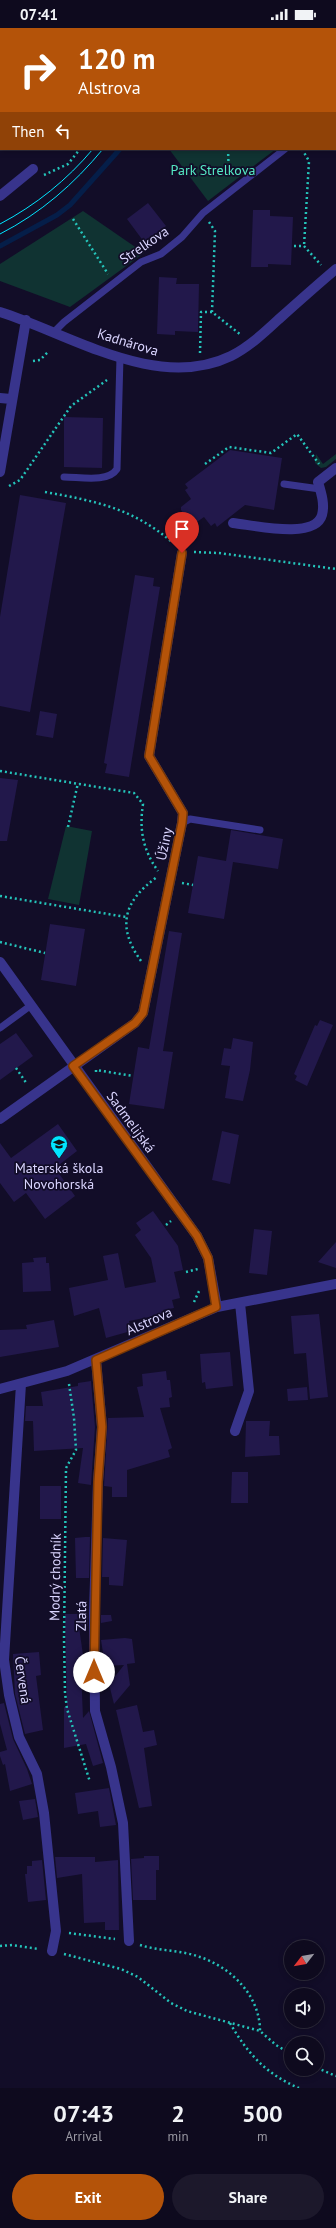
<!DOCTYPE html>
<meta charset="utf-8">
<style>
:root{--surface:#0e0a1e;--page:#1c182b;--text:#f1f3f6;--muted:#9b9aa4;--line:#2e2b3c;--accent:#b45309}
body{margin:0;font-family:"PT Sans",sans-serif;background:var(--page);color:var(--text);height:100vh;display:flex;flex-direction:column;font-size:15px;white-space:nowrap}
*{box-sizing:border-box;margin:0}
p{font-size:13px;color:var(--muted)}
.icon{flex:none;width:22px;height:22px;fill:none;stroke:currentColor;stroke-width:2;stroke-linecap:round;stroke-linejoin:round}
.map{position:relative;height:2060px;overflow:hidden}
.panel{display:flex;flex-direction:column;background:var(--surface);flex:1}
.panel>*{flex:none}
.hud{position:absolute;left:0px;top:0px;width:336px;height:122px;box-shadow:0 2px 6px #0003,0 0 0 1px var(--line);background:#b45309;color:#fff;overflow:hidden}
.needle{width:26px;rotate:239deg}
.buttons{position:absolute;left:284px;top:1912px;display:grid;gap:8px}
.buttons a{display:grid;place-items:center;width:40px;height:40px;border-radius:50%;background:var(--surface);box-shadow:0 2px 6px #0003,0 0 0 1px var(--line);font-size:20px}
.pin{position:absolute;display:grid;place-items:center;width:34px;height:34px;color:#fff;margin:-41px -17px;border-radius:50% 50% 50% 0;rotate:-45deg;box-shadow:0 0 4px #0007}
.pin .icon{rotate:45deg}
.me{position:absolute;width:44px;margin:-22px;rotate:0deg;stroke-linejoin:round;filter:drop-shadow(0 0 3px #0008)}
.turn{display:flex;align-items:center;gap:14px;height:84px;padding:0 12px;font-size:18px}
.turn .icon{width:52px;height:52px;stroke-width:2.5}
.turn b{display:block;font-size:28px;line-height:34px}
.then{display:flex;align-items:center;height:38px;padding:0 12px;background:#0003;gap:8px;font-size:15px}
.eta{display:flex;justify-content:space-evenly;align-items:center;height:68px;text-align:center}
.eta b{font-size:24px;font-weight:600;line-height:28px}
.primary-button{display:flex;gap:8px;margin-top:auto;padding:8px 12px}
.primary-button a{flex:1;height:46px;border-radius:24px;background:var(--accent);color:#fff;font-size:16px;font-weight:600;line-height:46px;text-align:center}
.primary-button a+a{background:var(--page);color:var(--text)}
.status{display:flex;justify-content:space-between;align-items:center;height:28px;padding:0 20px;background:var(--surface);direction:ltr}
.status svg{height:11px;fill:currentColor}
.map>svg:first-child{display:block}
.green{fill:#103332}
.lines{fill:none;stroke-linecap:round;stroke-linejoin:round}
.stream{stroke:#051e49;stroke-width:5}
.building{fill:#22184b}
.path{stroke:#24c4ba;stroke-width:2.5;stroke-dasharray:2 3;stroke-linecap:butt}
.service{stroke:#38348c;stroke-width:7}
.minor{stroke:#38348c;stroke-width:10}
.tram{stroke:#01e5ff;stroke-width:1}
.route-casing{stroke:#753606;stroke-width:10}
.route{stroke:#b45309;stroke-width:7}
.labels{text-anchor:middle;stroke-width:3.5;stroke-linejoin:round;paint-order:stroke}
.park-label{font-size:14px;fill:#55eac5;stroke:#120d28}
.street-label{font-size:14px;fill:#dad5ff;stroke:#120d28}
.poi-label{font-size:14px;fill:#dad5ff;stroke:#120d28}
</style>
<div class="status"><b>07:41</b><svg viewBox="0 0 49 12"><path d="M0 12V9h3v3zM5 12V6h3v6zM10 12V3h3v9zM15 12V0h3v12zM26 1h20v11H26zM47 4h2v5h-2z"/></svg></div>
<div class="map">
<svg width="336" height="2060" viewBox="0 0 336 2060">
<rect width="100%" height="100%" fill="#120d28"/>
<path class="green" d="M231,0H292L230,1Z
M169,121H276L208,173Z
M83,183L144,225L70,279L0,253V236Z
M316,426L323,436L336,426V431L326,439L321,440L315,435Z
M66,798L92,803L79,877L48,871Z"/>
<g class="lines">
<path class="stream" d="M220,1L221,0
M0,218L57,187L70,177L120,121"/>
</g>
<path class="building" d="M148,175L166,198L144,214L127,191Z
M253,182H270V188L293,189L291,237L268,236V239H251Z
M159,249L177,250L176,256H199L198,304L175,303V307L157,306Z
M64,389L103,390L102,440L64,439Z
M230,422L282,430L274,482L245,477L217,499L215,495L211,498L204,489L194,496H191L181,482V479L191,471L185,462L188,460L185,456Z
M20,467L66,475L30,684L0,678V589Z
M135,547L154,550L153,558L160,559L129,749L105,745L107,736L104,735Z
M40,683L57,686L53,710L36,707Z
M0,750L18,752L7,813H0Z
M231,802L283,811L278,841L233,834L224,891L188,885L198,828L226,833Z
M50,896L85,901L76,958L41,952Z
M169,903L182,905L163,1023L173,1024L164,1081L129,1076L138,1019L149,1021Z
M320,992L333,997L307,1058L295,1052L297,1048L294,1046L315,997L317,998Z
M16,1005L33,1028L0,1052V1016Z
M233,1010L253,1014L250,1042L243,1073L225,1070L230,1038L221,1037L224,1020L231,1021Z
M58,1096L77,1123L55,1140L75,1168L45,1191L26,1165L14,1174L0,1155V1115L11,1130Z
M222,1103L239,1107L230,1156L212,1152Z
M153,1183L178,1218L183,1242L174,1244L180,1270L172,1272L174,1280L163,1282L164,1286L129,1293L131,1303L106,1310L99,1280L74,1288L69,1260L108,1252L103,1228L118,1225L125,1260L156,1254L151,1230L135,1207L141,1202L136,1195Z
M254,1201L272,1203L267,1247L249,1245Z
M336,1214V1240L318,1234Z
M46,1229V1235H49L51,1263L23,1264L22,1235L34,1234L33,1230Z
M319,1286L328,1369L310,1371L306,1325L294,1326L291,1288Z
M54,1292L59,1319L0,1329V1302L27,1301L26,1297Z
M230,1324L233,1358L206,1361L205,1354L202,1355L200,1326Z
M166,1343L167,1352H170L172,1369L169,1370L170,1379L160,1380L172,1420L168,1422L170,1429L127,1442V1469H112V1459L104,1458L108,1390L144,1389L137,1359L143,1358L142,1346Z
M91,1353L95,1399L91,1457L78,1455L83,1420L34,1423L33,1393H25L26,1378H43L41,1364L78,1358V1355Z
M307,1359L308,1372L288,1373L287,1361Z
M246,1393H270L269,1408H279L280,1427L245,1429Z
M232,1444H248V1475H231Z
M40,1458H61V1491H40Z
M85,1509H90L89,1550H76L75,1510Z
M103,1510L127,1512L123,1558L109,1557V1549H102Z
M65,1586H88V1598L79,1599L85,1641H81L83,1690L89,1683L103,1735L93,1738L86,1716L64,1720V1679H67Z
M101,1587H111L112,1593L101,1595Z
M125,1610L132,1611L135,1635L127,1636L130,1657L114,1676L109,1656L124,1637L105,1638L101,1612Z
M39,1624L41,1647L36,1648L43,1702L25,1706L15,1666L13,1626Z
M4,1675L13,1711L27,1741L32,1756L10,1763L5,1736L3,1737L0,1728V1724L7,1722L0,1696V1676Z
M137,1677L143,1704L154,1702L157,1717L144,1720L152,1778L139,1780L116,1682Z
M109,1760L116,1797L100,1799L98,1783L78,1786L75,1765Z
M35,1771L38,1789L23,1792L19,1773Z
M144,1828H159V1842H156V1872H133L131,1831L144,1830Z
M55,1829H95V1834L118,1832L119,1902H105V1894L84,1895L82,1846L57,1850Z
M42,1832L46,1872L28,1874L25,1846H27V1838H32V1833Z"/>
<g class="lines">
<path class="path" d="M262,1V0
M228,121L229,150
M302,121L309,133L304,218
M44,147L68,136L80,121
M73,191L108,246
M209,194L215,203L212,284
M294,218H304L321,237
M200,325L201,284H212L241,307
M33,333L40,332L49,323
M205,436L229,419L271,425L297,406L319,436
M9,458L20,452L71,378L107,352
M45,464C95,473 133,480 173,515
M194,524L219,525L336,541
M0,743L134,765L143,776C139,802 143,822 158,843
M68,799L78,755
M182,855L193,857
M0,868L126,889
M0,914L45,925
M141,933C116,898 124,873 157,849
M16,1040L27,1056
M96,1044V1042L133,1048
M166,1197L171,1193
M186,1244L198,1241
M194,1274L200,1261
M69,1356L74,1390L76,1422L66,1440L64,1611L65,1665L67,1681L90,1754
M69,1905L115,1911
M140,1917C159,1923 181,1922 200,1929C232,1940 260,1968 260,2003
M0,1918L12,1917L39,1921
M64,1926L121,1941L138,1949L171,1975L187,1983L260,2003L276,2017L291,2026
M230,1995C247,2025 267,2047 299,2060
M317,2040L336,2048"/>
<path class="service" d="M335,89H336
M54,304L64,294L141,234L161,226L182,209L203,185L285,121
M64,449C80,449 108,455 117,441L120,329
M284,456L320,461
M182,795L190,791L260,802
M0,1000L30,978"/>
<path class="minor" d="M133,0L135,1
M154,1L155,0
M0,168L33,141
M0,284C70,306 157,364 231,328C249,319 265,304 279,291C298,274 317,257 336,241
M0,370L11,371
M0,444L26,292
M233,495C253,497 315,512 322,487C325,476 321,464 318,454L336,440
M0,934L197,1208L208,1230L217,1279
M0,1091L135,995L143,985L182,795L183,785L149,728L182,525
M96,1332L102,1399L98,1454L94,1585L95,1683L111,1739L123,1795L129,1913
M21,1356L4,1632L9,1667L19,1709L37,1746L44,1785L56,1903L52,1923
M0,1361L67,1343L217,1279L336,1256
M235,1403L249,1363L240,1275"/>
<path class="tram" d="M194,1L195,0
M206,1L207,0
M0,196C36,177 67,152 93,121
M0,206C41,185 74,156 103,121"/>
</g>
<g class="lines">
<g class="route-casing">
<path id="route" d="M94,1644L98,1454L102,1399L96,1332L216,1279L208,1230L197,1208L73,1038L135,995L143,985L182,795L183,785L149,728L182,525"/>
</g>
<use href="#route" class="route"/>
</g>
<defs>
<g id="school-pin" transform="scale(0.9)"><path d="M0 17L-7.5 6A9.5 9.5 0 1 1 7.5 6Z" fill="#01e5ff" stroke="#120d28"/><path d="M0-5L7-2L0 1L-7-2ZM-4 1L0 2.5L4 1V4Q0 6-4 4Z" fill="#111"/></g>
</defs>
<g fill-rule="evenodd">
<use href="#school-pin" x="59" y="1116"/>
</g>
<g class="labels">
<g class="park-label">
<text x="213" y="147">Park Strelkova</text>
</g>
<g class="street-label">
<text transform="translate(144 217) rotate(-34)" y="5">Strelkova</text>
<text transform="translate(128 314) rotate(17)" y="5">Kadnárova</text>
<text transform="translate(164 816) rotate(-78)" y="5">Úžiny</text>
<text transform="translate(131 1094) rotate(54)" y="5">Sadmelijská</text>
<text transform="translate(149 1293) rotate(-24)" y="5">Alstrova</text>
<text transform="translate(55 1549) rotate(-89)" y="5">Modrý chodník</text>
<text transform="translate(81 1588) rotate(-89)" y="5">Zlatá</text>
<text transform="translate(23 1652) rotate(82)" y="5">Červená</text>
</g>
<g class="poi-label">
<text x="59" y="1145">Materská škola<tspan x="59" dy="16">Novohorská</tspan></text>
</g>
</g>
</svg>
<div class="buttons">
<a><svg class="needle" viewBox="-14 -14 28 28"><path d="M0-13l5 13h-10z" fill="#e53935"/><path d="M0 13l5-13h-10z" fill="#9b9aa4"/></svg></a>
<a><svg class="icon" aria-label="sound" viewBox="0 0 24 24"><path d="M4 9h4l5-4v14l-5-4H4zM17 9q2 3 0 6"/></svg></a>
<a><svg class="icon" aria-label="search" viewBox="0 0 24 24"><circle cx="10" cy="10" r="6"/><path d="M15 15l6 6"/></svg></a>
</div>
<div class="pin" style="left:182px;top:525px;background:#d93025"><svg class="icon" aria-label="arrive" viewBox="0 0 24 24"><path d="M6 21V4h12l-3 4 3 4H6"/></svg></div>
<svg class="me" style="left:94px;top:1644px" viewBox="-20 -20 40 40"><circle r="19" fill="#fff"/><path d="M0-13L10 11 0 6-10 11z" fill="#b45309"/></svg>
<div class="hud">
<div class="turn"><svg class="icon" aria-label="right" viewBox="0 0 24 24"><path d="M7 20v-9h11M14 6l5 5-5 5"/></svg><div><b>120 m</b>Alstrova</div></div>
<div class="then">Then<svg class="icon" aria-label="left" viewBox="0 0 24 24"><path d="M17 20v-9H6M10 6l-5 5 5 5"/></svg></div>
</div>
</div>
<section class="panel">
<div class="eta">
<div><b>07:43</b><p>Arrival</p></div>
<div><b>2</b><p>min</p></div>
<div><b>500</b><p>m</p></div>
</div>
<div class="primary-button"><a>Exit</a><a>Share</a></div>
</section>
